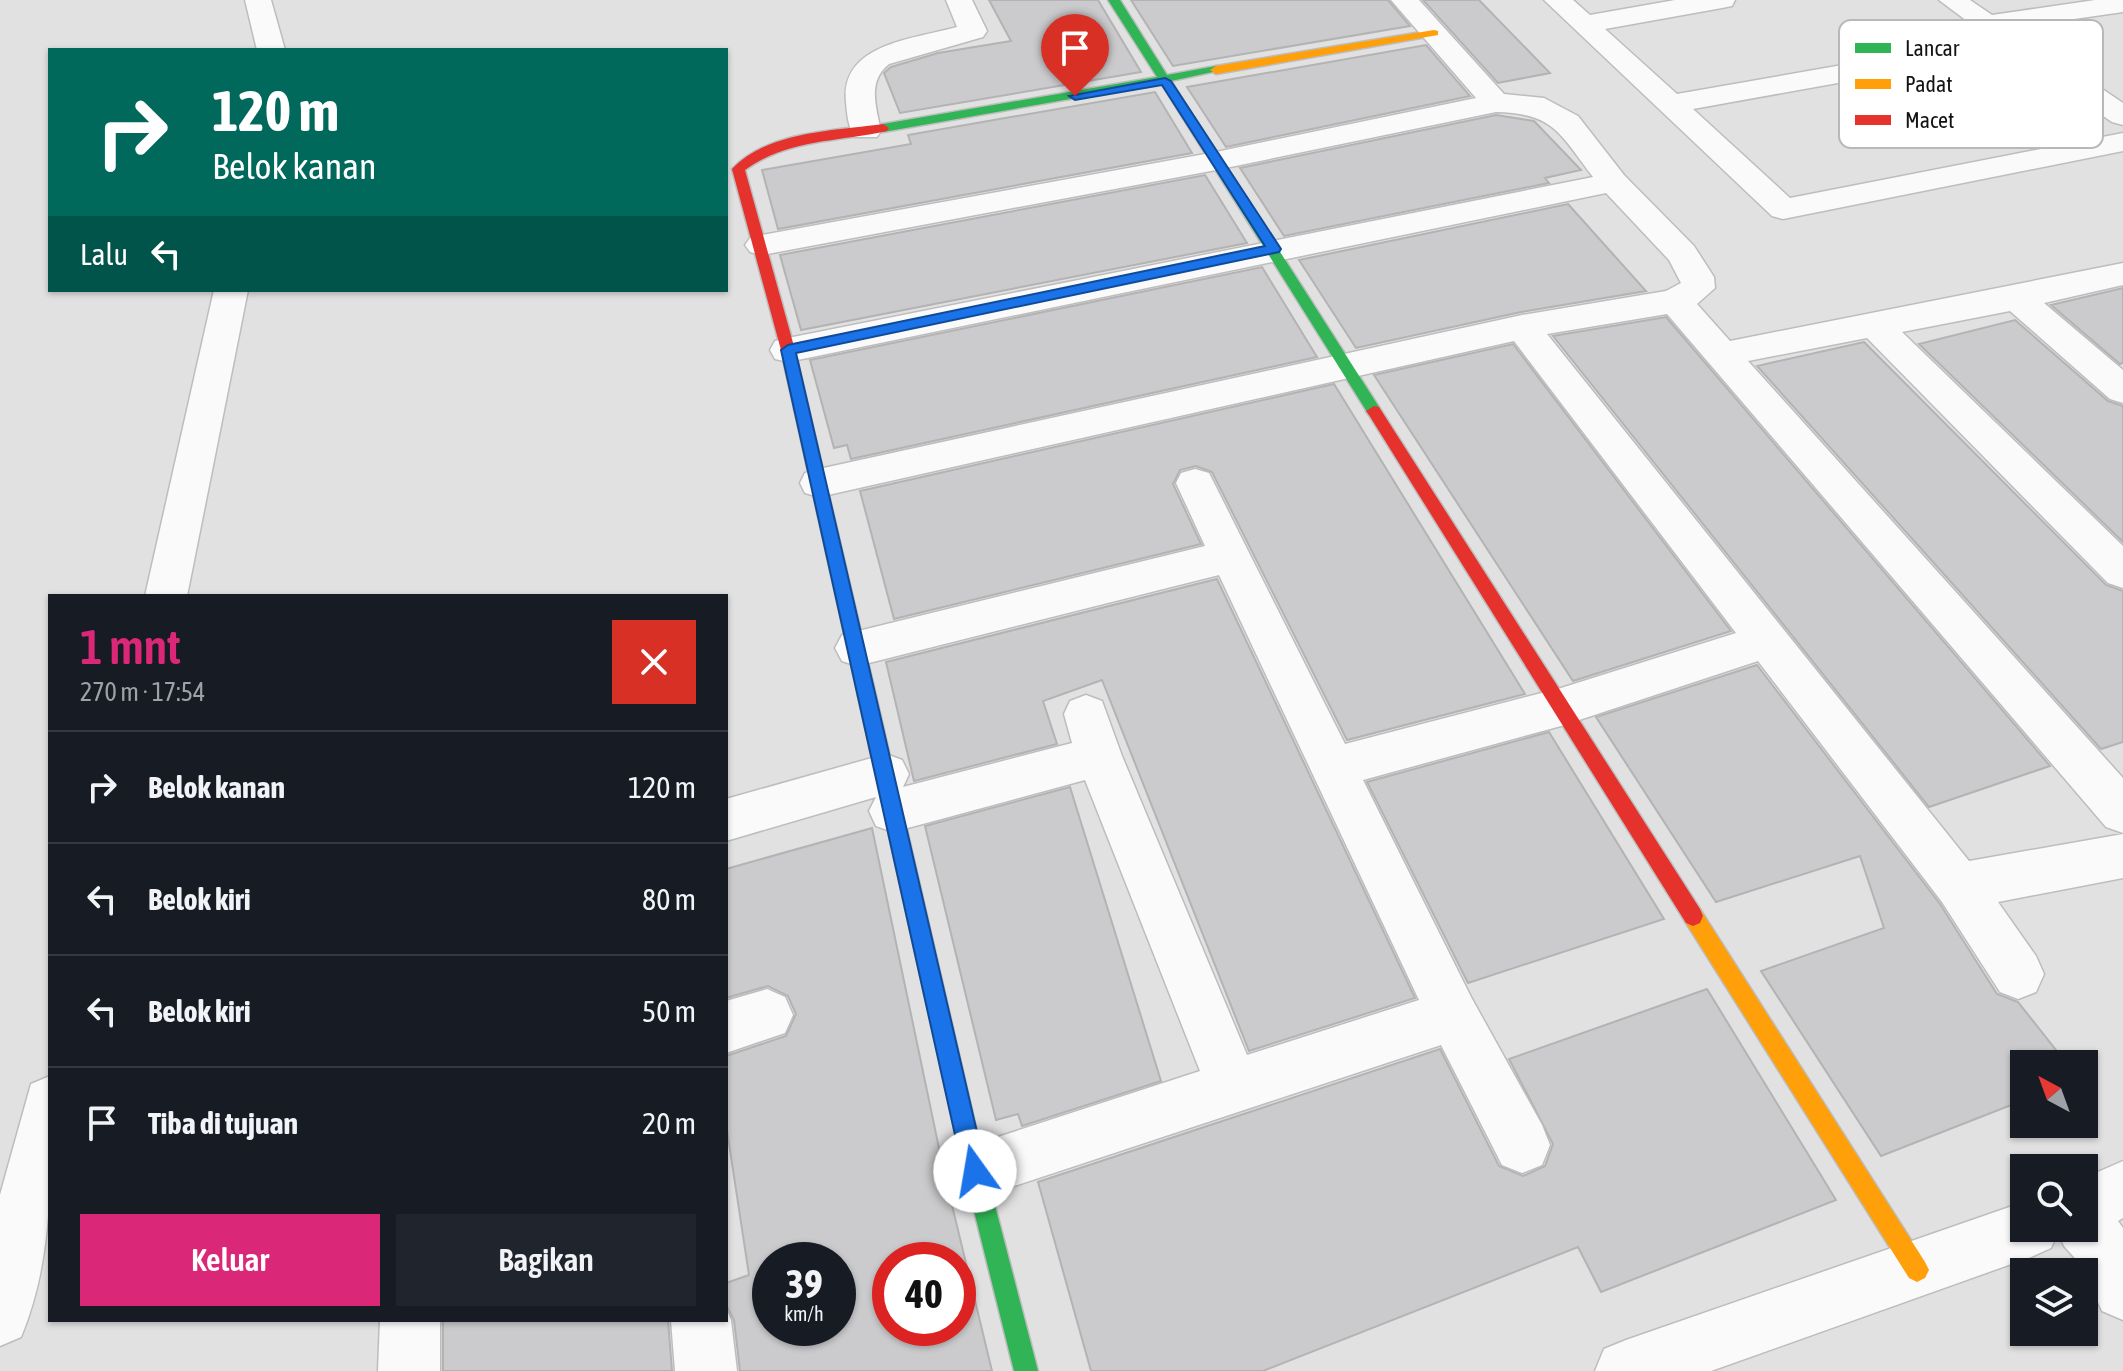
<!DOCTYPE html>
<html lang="id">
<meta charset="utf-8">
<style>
:root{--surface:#171b24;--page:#20242c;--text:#f1f3f6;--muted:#9ea1a6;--line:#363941;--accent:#db2777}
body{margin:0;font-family:"Asap Condensed",sans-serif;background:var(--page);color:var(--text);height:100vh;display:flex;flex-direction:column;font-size:30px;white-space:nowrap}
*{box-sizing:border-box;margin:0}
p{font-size:26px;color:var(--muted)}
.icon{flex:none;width:44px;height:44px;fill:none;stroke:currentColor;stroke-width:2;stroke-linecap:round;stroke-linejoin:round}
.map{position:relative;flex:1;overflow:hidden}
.drawer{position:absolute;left:48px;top:594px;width:680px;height:728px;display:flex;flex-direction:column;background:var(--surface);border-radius:0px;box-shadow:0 2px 6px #0004}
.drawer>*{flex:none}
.guide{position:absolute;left:48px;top:48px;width:680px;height:244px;border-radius:0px;box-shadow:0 2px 6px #0004;background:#00695c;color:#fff;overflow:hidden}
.needle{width:52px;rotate:319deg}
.tools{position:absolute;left:2010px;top:1050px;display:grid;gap:16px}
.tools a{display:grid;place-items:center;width:88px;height:88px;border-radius:0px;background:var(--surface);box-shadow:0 2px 6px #0004;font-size:40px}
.speed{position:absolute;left:752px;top:1242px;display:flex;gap:16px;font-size:40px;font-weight:700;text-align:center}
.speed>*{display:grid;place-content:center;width:104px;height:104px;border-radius:50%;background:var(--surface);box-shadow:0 2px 6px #0004;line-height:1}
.speed small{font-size:20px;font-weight:400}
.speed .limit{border:12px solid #d22;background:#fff;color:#111}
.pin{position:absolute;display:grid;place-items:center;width:68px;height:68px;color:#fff;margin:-82px -34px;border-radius:50% 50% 50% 0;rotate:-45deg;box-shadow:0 0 8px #0007}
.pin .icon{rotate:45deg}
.me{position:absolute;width:88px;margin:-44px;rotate:347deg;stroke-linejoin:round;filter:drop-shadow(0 0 6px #0008)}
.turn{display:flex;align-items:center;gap:28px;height:168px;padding:0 32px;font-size:36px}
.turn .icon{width:104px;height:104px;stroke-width:2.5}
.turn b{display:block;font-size:56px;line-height:68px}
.then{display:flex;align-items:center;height:76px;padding:0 32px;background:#0003;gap:16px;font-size:30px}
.round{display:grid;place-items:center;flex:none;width:84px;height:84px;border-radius:0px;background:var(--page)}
.head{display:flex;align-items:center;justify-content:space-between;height:136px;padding:0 32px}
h1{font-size:48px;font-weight:600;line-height:60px;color:var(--accent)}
.cta{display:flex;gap:16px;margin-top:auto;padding:16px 32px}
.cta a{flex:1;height:92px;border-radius:0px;background:var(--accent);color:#fff;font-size:32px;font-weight:600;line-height:92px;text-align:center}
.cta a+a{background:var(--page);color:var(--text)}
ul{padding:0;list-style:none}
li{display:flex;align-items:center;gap:24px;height:112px;padding:0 32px;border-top:2px solid var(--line)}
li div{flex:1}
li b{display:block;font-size:30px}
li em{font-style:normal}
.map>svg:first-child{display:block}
.building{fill:#cbcacc;stroke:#b3b3b4;stroke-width:2;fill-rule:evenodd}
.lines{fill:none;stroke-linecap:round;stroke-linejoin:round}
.street-casing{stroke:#bdbdbe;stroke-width:3}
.fast-casing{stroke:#bdbdbe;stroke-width:3}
.slow-casing{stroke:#bdbdbe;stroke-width:3}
.jam-casing{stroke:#bdbdbe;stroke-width:3}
.street{fill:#fafafb;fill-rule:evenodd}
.fast{fill:#30b455;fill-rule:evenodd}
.slow{fill:#ff9f0a;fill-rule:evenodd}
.jam{fill:#e5322d;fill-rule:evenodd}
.route{fill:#1a73e8;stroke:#114b97;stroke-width:2}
.key{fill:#fff;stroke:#b8b8b8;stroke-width:2}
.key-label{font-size:22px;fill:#131314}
</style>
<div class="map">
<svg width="2123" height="1371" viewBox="0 0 2123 1371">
<rect width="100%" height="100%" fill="#e1e1e2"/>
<path class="building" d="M989,0H1098L1141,72L900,113L884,73L891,67L938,53L1011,41Z
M1131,0H1388L1410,26L1173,66Z
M1423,0H1479L1550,73L1498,83Z
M1426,45L1470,96L1226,147L1187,87Z
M1155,92L1192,153L778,229L762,170L911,144L908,135Z
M1496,115L1534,121L1581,170L1545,178L1549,183L1284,236L1240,168Z
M1205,175L1247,243L801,330L780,255Z
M1568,204L1646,291L1521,312L1356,348L1299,260Z
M1262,267L1317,357L851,459L847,445L834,448L810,360Z
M2123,288V363L2120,364L2051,305Z
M1666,317L2050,766L1929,807L1553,336Z
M2015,320L2108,401L2123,406V542L1919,344Z
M1864,342L2106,585L2123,591V742L2101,749L1757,366Z
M1513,344L1731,631L1573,681L1374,375Z
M1334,384L1525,694L1347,740L1212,472L1196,466L1180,470L1173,484L1201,544L894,619L860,491Z
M1217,579L1415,998L1249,1051L1102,680L1043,701L1057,744L914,781L886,662Z
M1757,665L1940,904L1997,994L2018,1002L2067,1064H2024V1100L1881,1156L1761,971L1884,928L1860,856L1716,902L1596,717Z
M1549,732L1664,919L1468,983L1367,782Z
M1070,787L1161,1081L1022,1126L1018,1114L996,1120L925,826Z
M872,828L944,1172L992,1371H740L734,1320L726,1305V1283L749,1275L726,1124V1056L786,1036L796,1014L788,996L768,986L726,998V869ZM770,1260H838V1328H770ZM890,1260H958V1328H890Z
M1707,989L1836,1200L1601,1292L1578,1247L1263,1371H1091L1038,1182L1440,1049L1499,1166L1523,1176L1545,1166L1553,1144L1509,1059Z
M443,1320H668L672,1371H443Z"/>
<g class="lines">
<g class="street-casing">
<path id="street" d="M245,0H271L285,50H257Z
M946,0H972L987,31L983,37L889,64C867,81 876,107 881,131L877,137H855C848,127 847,114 846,102C840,43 915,39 957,27Z
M1391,0H1419L1504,94L1544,98L1578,116L1624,175L1694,246L1714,277L1715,288L1697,304L1730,341L2123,263V285L2044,303L2123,370V403L2110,399L2010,311L1902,332L2123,546V588L2108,583L1867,338L1748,361L2123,778V833L2106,827L1667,314L1547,334L1969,861L2123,834V878L1998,902L2036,956L2044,974L2036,992L2018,999L2000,992L1942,902L1758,661L1561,726L1363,780L1471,997L1542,1125L1550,1145L1542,1165L1522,1173L1502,1165L1441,1045L975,1199L955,1191L947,1171L955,1151L1200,1071L1085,780L893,832L876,826L869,811L876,797L726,841V799L886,754L902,760L909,774L903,787L1072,743L1064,714L1070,701L1086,695L1102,701L1122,756L1247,1055L1419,1000L1219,575L857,666L842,661L835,648L842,635L1205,546L1176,483L1181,473L1195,469L1209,473L1214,483L1345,744L1561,688L1736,633L1514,341L819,497L805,493L800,483L805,473L819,469L1522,315L1666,291L1681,283L1669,260L1606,193L788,362L775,359L770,350L775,341L788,338L1593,177C1560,134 1554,113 1496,112L1216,170L762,255L750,252L745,245L750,238L762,235L1216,152L1476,98Z
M1544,0H1573L1590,15L1675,0H1735L1732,6L1722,8L1605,29L1677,94L1991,39L1939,0H1970L1992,15L2095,0H2123V12L2012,28L2123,103V125L2112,122L2010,52L1693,109L1790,198L2123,133V151L1783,219L1772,216Z
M214,290H248L187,596H145Z
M767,989L785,997L793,1015L785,1033L726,1053V1001Z
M50,1076C50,1164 56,1253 21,1337L0,1346V1195L31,1084Z
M2123,1161V1218L2118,1221L2123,1228V1320L2102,1311L2081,1265L2064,1246L2058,1232L2051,1248L2031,1257L1711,1371H1595L1604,1349L1626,1340L2024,1202V1228H2084V1178Z
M726,1308L731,1320L737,1371H675L671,1320H726Z
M380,1320H440V1371H378Z"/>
</g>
<g class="fast-casing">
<path id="fast" d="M1108,0H1120L1167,75L1216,66L1222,70L1171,81L1379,407V415H1369L1161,83L883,132L877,128L883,124L1157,77Z
M867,688L873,691L876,696L986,1171L1038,1371H1014L964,1171L858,696L861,691Z"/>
</g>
<g class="slow-casing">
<path id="slow" d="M1434,30L1438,31V35L1216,74L1210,70L1216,66Z
M1693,906L1700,909L1925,1262L1929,1270L1925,1278L1917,1282L1909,1278L1686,923L1683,916L1686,909Z"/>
</g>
<g class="jam-casing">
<path id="jam" d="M883,124L889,128L887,131C837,142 788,139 745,170L795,350L876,696L873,701H861L858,696L781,350L732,169C768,131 834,131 883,124Z
M1374,406L1379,407L1700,909L1703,916L1700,923L1693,926L1686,923L1369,415L1366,411Z"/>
</g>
<use href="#street" class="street"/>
<use href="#fast" class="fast"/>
<use href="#slow" class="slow"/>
<use href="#jam" class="jam"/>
</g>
<path class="route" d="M1165,78L1171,81L1281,249L1279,252L796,353L986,1171L983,1179L975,1183L967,1179L963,1171L781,350L788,345L1265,246L1162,85L1075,100L1069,96Z"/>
<rect x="1839" y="20" width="264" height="128" rx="12" class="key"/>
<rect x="1855" y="43" width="36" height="10" fill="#30b455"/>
<rect x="1855" y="79" width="36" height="10" fill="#ff9f0a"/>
<rect x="1855" y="115" width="36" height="10" fill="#e5322d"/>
<g class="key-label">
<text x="1905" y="56">Lancar</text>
<text x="1905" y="92">Padat</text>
<text x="1905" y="128">Macet</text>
</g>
</svg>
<div class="tools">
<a><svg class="needle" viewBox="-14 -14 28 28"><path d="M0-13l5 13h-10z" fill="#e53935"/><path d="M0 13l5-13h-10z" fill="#9ea1a6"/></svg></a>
<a><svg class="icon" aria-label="search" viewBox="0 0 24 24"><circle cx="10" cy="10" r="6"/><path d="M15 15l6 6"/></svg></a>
<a><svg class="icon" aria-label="layers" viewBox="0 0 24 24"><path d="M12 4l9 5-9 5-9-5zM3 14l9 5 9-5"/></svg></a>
</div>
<div class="speed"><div>39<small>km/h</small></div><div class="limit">40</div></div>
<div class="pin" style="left:1075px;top:96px;background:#d93025"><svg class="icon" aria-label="arrive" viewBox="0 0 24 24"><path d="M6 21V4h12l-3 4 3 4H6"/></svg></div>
<svg class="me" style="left:975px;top:1171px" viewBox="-20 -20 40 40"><circle r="19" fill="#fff"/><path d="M0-13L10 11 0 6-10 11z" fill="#1a73e8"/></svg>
<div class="guide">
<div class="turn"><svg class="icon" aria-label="right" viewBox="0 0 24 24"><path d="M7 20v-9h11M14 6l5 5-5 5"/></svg><div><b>120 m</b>Belok kanan</div></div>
<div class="then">Lalu<svg class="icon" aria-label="left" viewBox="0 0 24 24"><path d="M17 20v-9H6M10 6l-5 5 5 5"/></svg></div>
</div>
<section class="drawer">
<div class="head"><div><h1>1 mnt</h1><p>270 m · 17:54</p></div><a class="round" style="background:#d93025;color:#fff"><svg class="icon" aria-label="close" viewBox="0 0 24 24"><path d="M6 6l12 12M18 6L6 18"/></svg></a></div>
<ul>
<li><svg class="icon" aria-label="right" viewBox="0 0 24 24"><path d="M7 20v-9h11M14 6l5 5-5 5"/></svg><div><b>Belok kanan</b></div><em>120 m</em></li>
<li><svg class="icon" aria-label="left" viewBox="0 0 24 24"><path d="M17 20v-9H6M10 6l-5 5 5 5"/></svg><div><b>Belok kiri</b></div><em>80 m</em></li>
<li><svg class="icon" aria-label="left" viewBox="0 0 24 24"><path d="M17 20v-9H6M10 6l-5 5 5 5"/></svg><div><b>Belok kiri</b></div><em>50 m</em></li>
<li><svg class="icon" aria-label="arrive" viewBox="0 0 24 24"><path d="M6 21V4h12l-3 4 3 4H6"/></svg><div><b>Tiba di tujuan</b></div><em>20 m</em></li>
</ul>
<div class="cta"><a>Keluar</a><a>Bagikan</a></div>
</section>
</div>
